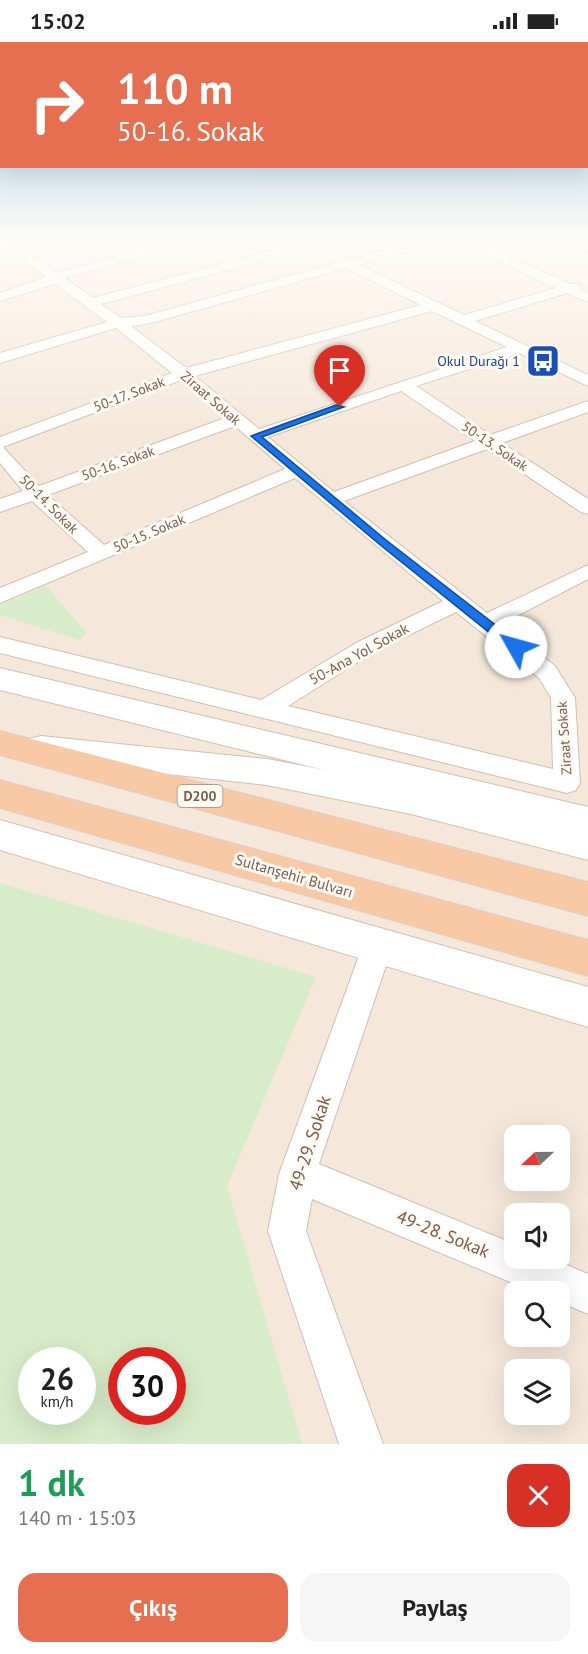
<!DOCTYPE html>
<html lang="tr">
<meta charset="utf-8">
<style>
:root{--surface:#fff;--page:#f6f6f6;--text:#222;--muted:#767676;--accent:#e76f51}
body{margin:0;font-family:"PT Sans",sans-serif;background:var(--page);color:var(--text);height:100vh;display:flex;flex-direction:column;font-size:22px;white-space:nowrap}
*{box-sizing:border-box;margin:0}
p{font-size:20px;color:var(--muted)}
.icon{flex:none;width:33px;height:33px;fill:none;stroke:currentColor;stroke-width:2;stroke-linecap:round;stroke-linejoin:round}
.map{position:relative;height:1402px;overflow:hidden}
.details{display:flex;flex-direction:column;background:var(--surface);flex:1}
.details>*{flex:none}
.banner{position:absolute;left:0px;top:0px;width:588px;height:126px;box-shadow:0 6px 24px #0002;background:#e76f51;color:#fff;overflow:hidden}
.needle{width:39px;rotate:248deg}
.fabs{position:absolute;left:504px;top:1083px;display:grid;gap:12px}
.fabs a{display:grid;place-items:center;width:66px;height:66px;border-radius:12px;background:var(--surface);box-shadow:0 6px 24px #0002;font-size:30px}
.speed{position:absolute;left:18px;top:1305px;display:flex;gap:12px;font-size:30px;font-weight:700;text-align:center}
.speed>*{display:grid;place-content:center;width:78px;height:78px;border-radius:50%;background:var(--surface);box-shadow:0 6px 24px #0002;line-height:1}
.speed small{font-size:15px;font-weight:400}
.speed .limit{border:9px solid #d22;background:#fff;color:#111}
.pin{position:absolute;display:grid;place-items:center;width:51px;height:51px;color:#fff;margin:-62px -26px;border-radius:50% 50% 50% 0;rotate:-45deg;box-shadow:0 0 6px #0007}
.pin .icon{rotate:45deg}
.me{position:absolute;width:66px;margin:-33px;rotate:308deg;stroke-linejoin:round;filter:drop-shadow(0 0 4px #0008)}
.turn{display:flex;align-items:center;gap:21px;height:126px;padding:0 18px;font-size:27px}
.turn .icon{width:78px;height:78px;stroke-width:2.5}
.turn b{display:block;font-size:42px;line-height:51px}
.round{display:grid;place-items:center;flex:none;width:63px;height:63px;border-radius:18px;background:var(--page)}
.head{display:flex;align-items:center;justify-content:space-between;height:102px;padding:0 18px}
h1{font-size:36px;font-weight:600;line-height:45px;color:#1e9e55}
.primary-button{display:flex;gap:12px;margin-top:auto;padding:12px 18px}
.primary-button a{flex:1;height:69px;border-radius:18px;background:var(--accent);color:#fff;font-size:24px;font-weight:600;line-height:69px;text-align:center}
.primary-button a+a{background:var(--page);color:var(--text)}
.status{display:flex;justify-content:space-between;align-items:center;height:42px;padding:0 30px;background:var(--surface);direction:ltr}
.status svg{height:16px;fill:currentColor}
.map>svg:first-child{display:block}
.residential{fill:#f5e8da;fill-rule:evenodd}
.education{fill:#f3e8fa}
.green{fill:#d8ecc9;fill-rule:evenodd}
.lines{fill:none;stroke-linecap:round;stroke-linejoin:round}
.minor-casing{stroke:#d1beb0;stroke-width:2}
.tertiary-casing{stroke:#d1beb0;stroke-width:2}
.secondary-casing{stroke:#d6c0b0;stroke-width:2}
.trunk-casing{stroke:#dad1cd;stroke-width:2}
.minor{fill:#fff;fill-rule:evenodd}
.tertiary{fill:#fff;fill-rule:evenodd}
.secondary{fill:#fff;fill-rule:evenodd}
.trunk{fill:#f9c8a4;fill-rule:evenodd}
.route{fill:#1a73e8;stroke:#114b97;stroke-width:1.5}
.labels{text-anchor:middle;stroke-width:6;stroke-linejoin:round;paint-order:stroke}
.far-transit-label{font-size:14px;fill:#164399;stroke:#fffaf3;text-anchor:end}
.far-street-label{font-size:14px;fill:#7a5c4d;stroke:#fffaf3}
.shield{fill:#fffaf3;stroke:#a28b7f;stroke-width:1.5}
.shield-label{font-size:14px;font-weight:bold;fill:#7a5c4d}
.street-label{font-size:15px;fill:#7a5c4d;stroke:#fffaf3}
.near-street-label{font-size:18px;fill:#7a5c4d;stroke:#fffaf3}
</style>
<div class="status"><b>15:02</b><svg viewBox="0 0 49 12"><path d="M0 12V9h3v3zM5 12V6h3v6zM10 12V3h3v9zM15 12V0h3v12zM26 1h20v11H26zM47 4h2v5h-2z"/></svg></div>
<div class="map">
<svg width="588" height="1402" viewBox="0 0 588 1402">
<rect width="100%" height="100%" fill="#fdf6ec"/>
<path class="residential" d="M0,198H588V1402H0ZM514,1094H560V1138H514ZM514,1172H560V1216H514ZM514,1250H560V1294H514ZM32,1318H82V1370H32ZM122,1318H172V1370H122ZM514,1328H560V1372H514Z"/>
<path class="education" d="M10,198H175L58,230Z"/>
<path class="green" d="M46,544L87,591L79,598L0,573V563Z
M0,841L316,935L227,1144L302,1402H0ZM32,1318H82V1370H32ZM122,1318H172V1370H122Z"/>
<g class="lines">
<g class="minor-casing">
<path id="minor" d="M0,198H10L57,231L176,198H194L192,201L65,236L93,256L296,202L292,198H321L323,200L319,203L349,218L422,198H440L438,201L359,223L464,273L556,246L459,201L457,198H472L570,242H580V247L588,251V260L567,251L475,279L588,333V344L519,311L416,344L490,393L588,359V370L502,401L588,457V472L581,470L487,407L344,459L487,571L588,523V537L501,582L555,624L575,656L580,741L576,748L567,751L0,611V595L261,658L358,600L443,559L295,436L0,561V546L88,510L32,459L0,470V457L23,449L0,421V395L172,331L116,286L0,321V311L107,280L55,242L0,259V251L46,235L0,201ZM306,207L336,221L145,274L121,276L101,262ZM346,226L421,263L186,326L131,284L151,281ZM432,269L507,305L259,387L195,334ZM181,338L225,376L39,444L3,405ZM401,349L475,399L334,450L268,395ZM235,384L285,427L104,503L48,453ZM456,570L539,636L551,656L553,727L288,664L374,610Z
M565,198H581L588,201V209Z
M378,889L389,893L393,903L319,1122L514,1202V1216H550L588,1232V1272L560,1260V1250H534L312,1157L306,1189L383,1402H339L268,1189L279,1132L363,903L367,893Z"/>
</g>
<g class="tertiary-casing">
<path id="tertiary" d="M0,626L588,765V793L0,648Z"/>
</g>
<g class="secondary-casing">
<path id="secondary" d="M41,694L267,717L411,744L588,788V818L411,772L267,743L41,718L29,715L24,706L29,697Z
M0,778L588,945V985L0,808Z"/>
</g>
<g class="trunk-casing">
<path id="trunk" d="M0,689L588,840V874L0,713Z
M0,738L588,898V934L0,766Z"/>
</g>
<use href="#minor" class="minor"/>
<use href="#tertiary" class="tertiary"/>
<use href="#secondary" class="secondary"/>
<use href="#trunk" class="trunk"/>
</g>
<linearGradient id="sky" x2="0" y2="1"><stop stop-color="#97c7e8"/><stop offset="0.5" stop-color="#fefbf6"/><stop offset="1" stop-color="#fefbf6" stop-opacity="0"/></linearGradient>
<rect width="588" height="394" fill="url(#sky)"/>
<path class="route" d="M336,363L344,365L262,395L386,498L520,602V608H511L379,502L251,394Z"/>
<defs>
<g id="bus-square" transform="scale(1.725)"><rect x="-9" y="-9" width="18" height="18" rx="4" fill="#1a4fb4" stroke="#fffaf3"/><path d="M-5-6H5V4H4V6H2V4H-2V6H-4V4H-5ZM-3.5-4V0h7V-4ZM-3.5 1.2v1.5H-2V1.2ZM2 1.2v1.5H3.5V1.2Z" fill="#fff"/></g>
</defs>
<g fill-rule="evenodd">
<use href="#bus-square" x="543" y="319"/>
</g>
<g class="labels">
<g class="far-transit-label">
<text x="520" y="324">Okul Durağı 1</text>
</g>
<g class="far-street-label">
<text transform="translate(129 352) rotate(-21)" y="5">50-17. Sokak</text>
<text transform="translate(211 356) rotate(41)" y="5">Ziraat Sokak</text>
<text transform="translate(495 404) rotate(34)" y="5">50-13. Sokak</text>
<text transform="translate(118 421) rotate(-20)" y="5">50-16. Sokak</text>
<text transform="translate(49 462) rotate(45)" y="5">50-14. Sokak</text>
<text transform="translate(149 491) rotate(-23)" y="5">50-15. Sokak</text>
<text transform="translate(564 696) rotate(-94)" y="5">Ziraat Sokak</text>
</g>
<rect class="shield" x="177.5" y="743" width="45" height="22" rx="4.5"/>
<g class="shield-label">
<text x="200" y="759">D200</text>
</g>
<g class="street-label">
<text transform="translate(359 612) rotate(-29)" y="5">50-Ana Yol Sokak</text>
<text transform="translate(294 834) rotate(16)" y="5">Sultanşehir Bulvarı</text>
</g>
<g class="near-street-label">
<text transform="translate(310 1101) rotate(-72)" y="6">49-29. Sokak</text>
<text transform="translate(443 1192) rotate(22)" y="6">49-28. Sokak</text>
</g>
</g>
</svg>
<div class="fabs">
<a><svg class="needle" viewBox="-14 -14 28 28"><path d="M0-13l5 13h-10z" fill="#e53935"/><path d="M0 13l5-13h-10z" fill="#767676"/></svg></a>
<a><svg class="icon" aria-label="sound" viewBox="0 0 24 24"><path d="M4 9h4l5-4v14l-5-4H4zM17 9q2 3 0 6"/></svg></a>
<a><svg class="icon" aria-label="search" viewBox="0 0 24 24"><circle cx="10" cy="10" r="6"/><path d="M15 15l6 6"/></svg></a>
<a><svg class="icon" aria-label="layers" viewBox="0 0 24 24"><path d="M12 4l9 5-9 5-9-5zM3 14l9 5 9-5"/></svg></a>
</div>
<div class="speed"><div>26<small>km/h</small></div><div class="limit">30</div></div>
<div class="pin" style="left:340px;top:365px;background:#d93025"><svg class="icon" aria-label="arrive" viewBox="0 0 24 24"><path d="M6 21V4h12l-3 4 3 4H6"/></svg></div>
<svg class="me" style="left:516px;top:605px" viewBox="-20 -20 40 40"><circle r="19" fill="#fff"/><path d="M0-13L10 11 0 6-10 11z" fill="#1a73e8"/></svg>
<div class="banner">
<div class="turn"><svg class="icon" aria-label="right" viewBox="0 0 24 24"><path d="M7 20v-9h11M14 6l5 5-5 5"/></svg><div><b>110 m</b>50-16. Sokak</div></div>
</div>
</div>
<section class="details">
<div class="head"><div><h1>1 dk</h1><p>140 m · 15:03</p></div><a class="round" style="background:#d93025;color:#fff"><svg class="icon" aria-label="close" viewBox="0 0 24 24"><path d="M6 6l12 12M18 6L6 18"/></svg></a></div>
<div class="primary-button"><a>Çıkış</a><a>Paylaş</a></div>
</section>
